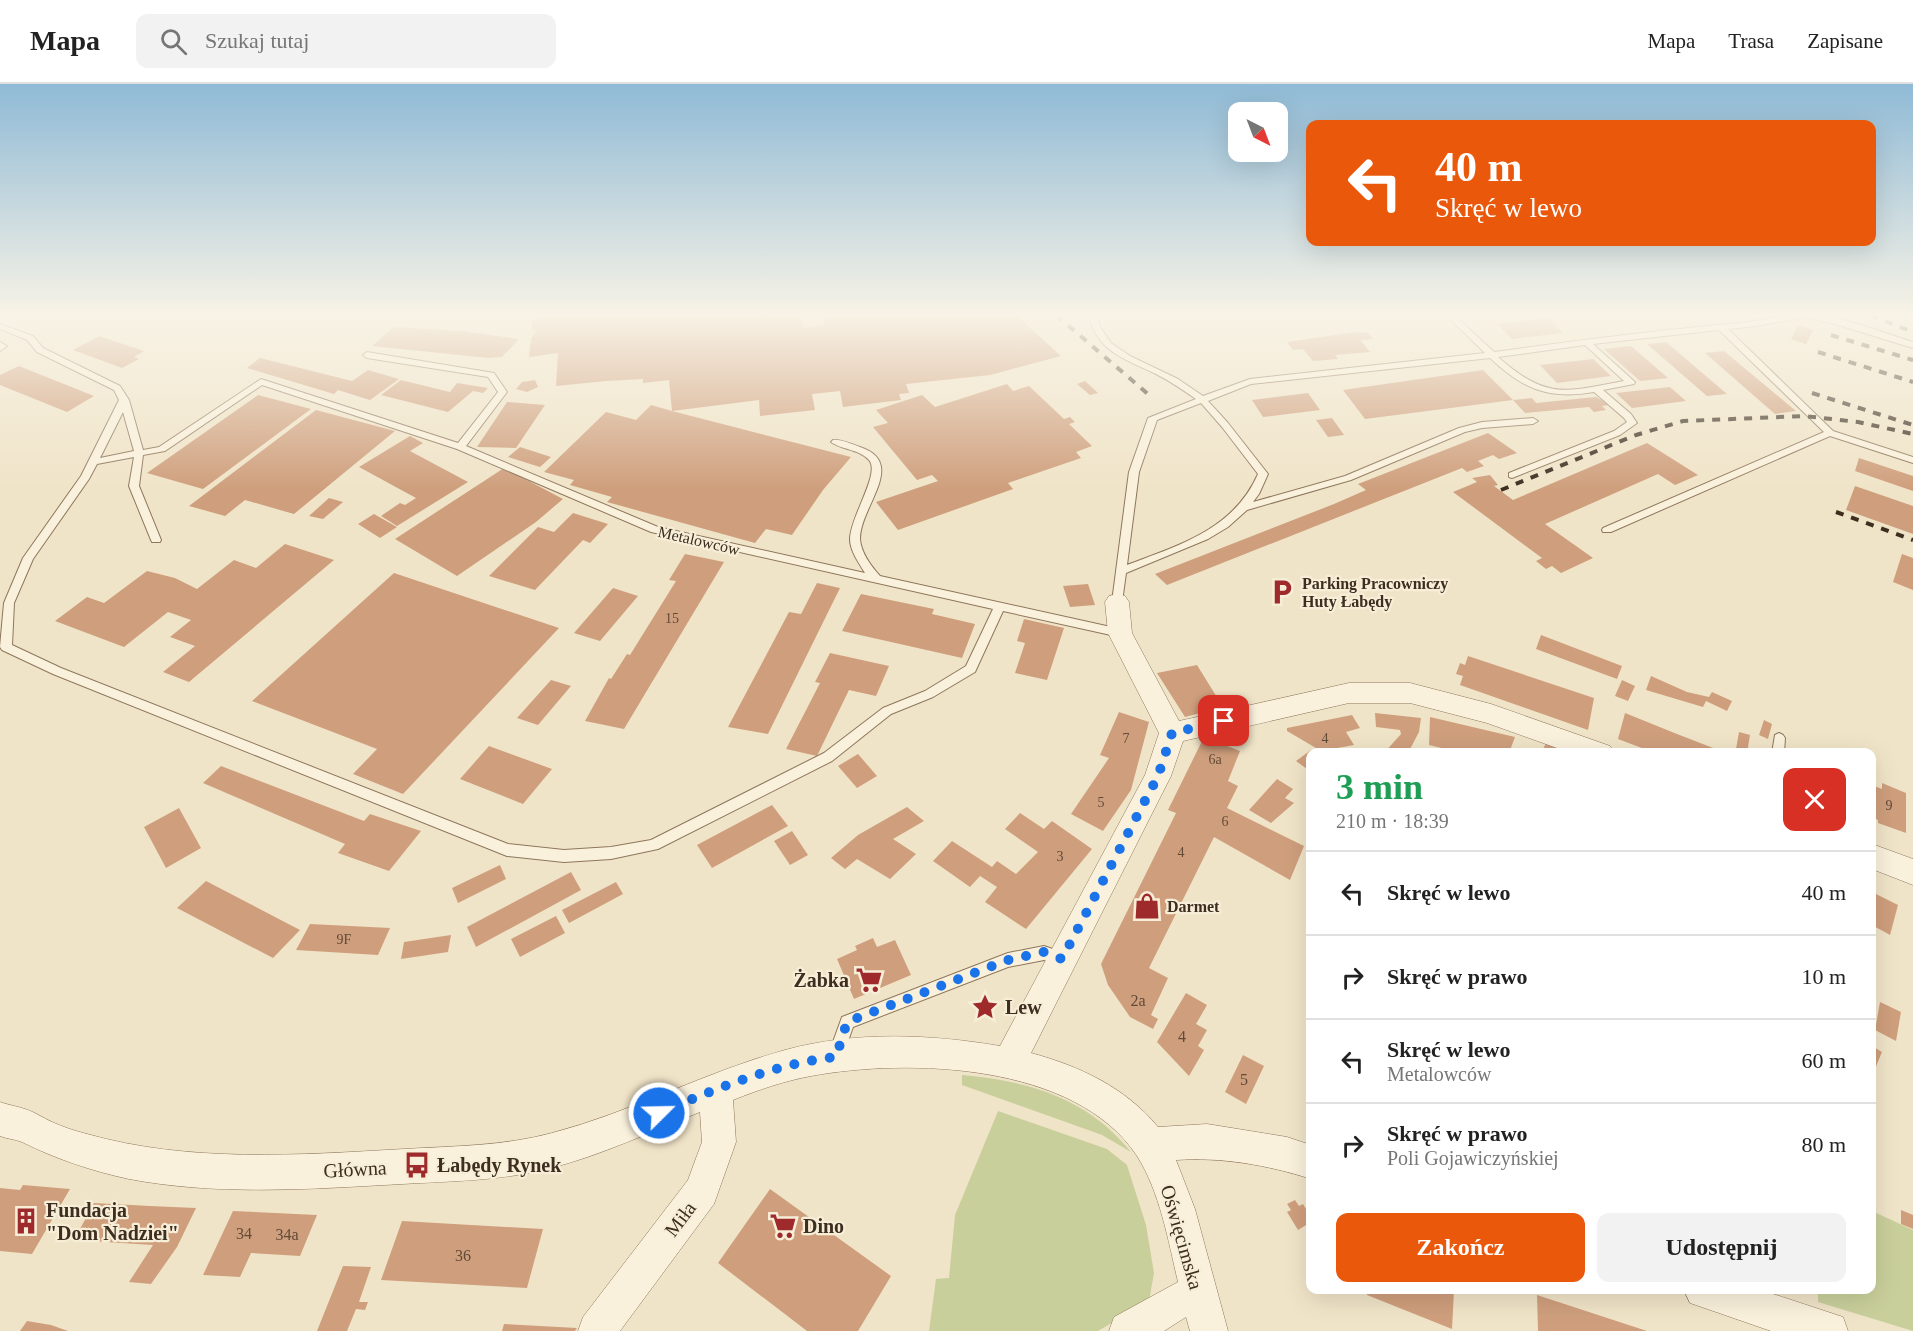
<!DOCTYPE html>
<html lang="pl">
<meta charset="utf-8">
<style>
:root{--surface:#fff;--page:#f2f2f2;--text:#222;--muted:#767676;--line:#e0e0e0;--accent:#ea580c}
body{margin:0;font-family:Georgia,serif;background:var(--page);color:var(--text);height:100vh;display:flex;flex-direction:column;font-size:22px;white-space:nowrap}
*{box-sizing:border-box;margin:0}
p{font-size:20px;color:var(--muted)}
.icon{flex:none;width:33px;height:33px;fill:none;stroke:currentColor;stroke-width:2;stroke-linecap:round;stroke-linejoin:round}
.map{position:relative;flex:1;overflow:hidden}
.details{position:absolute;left:1306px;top:664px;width:570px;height:546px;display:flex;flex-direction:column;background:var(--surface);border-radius:12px;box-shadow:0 6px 24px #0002}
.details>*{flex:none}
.guide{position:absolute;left:1306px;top:36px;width:570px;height:126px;border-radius:12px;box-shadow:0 6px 24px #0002;background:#ea580c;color:#fff;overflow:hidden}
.needle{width:39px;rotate:138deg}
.buttons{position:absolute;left:1228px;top:18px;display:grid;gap:12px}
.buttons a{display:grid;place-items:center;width:60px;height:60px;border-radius:12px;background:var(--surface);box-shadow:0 6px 24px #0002;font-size:30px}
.pin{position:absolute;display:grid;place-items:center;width:51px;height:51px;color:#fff;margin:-26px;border-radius:12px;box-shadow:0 3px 9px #0006}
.me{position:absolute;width:66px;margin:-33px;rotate:67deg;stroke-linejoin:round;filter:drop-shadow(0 0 4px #0008)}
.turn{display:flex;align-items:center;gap:21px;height:126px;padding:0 30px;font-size:27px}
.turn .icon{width:78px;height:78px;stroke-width:2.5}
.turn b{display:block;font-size:42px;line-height:51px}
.round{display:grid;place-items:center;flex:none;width:63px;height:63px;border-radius:12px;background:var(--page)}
.headline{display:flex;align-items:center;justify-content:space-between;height:102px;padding:0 30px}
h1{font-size:36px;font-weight:700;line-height:45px;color:#1e9e55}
.cta{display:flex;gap:12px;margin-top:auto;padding:12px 30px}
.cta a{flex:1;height:69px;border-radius:12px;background:var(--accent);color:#fff;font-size:24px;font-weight:700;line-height:69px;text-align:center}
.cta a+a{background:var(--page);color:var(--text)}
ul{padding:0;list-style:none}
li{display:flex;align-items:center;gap:18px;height:84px;padding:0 30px;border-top:2px solid var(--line)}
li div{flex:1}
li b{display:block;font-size:22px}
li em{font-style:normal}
header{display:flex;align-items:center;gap:36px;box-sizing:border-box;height:84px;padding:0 30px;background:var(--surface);border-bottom:2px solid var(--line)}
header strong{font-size:28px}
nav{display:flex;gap:33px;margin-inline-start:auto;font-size:21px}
.search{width:420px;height:54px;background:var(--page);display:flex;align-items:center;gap:15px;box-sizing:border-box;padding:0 21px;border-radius:12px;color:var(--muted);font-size:22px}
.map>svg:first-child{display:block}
.green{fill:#c9cf9b}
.building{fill:#cf9f7d}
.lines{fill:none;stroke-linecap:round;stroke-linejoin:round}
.lane-casing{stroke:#8d765c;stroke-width:2}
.street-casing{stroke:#8d765c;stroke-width:1}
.lane{fill:#faf1dc;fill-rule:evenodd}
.street{fill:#faf1dc;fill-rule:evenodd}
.rail{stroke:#3d2e20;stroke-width:4;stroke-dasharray:8 8;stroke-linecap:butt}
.route{stroke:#1a73e8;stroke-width:10;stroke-dasharray:0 18}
.labels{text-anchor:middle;stroke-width:4.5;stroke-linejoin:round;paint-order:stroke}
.number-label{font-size:14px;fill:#624a37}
.street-label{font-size:16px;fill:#3d2e20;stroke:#f7eed8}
.poi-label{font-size:16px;font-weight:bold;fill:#3d2e20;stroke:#f7eed8;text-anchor:start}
.near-number-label{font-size:16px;fill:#624a37}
.near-poi-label{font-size:20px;font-weight:bold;fill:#3d2e20;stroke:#f7eed8;text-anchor:start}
.near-street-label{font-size:20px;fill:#3d2e20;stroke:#f7eed8}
</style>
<header>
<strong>Mapa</strong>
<div class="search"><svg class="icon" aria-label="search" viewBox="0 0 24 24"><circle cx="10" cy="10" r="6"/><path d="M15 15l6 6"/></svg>Szukaj tutaj</div>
<nav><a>Mapa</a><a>Trasa</a><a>Zapisane</a></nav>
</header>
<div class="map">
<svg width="1913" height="1247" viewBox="0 0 1913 1247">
<rect width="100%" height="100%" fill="#f0e4c8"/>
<path class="green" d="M962,991C1029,997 1088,1014 1131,1068L1102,1051L962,1001Z
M998,1027L1107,1065L1127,1081L1146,1141L1154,1189L1149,1217L1098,1247H929L936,1195L949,1194L955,1131Z
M1872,1127L1913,1146V1247L1818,1218V1206H1872Z"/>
<path class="building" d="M533,231H801L804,244L825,241L822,231H1016L1061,272L990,291L906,300L909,309L899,310L901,316L843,323L840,307L812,310L815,326L760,332L759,316L672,327L851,373L823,406L792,451L766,445L755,459L607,418L612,413L570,401L574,396L544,388L606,328L636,336L651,321L672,327L669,296L643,299V295L606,297L556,302L558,269L529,273L531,255L536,247L532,246Z
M1547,234L1563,249L1512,255L1497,240Z
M1798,241L1813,246L1806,260L1791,255Z
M394,243L461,247L519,255L502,273L489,274L372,262Z
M1356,248L1368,249L1373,255L1360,256L1370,268L1335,271L1338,275L1313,277L1303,265L1293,266L1287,258Z
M99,252L144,267L134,273L139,275L122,284L73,266Z
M1666,258L1727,310L1707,312L1647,260Z
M1631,262L1668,294L1640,297L1604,265Z
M1724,267L1796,327L1775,330L1705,269Z
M260,274L352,297L368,286L399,295L370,316L338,306L334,310L247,284Z
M1593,275L1611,292L1557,299L1540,281Z
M19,282L94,312L67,328L0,301V291Z
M1483,286L1513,316L1365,335L1343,306Z
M401,296L450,308L457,299L488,304L483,309L473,307L448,328L381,311Z
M535,296L538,303L527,308L516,305L522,298Z
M1085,297L1098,309L1090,311L1077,300Z
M1007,300L1013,307L1029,302L1064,335L1070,333L1075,338L1069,340L1092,362L1076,368L1081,374L1008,399L1013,405L898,446L876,418L938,397L932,391L917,396L873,343L888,339L876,326L922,311L935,323Z
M1670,303L1686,317L1632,324L1616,309Z
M1308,309L1320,326L1263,333L1252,316Z
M258,311L311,325L203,405L147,389Z
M1596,313L1610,321L1602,322L1606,326L1594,328L1589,323L1525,329L1513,316L1532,314L1536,319Z
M507,318L545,321L516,364L477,363Z
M316,326L395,347L294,430L245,416L225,432L189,422Z
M1332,334L1344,351L1328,353L1316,336Z
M1488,349L1517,369L1499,375L1493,371L1478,377L1484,382L1467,388L1462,384L1167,501L1155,490L1334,420L1366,406L1358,400Z
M410,352L423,359L410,367L468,398L397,442L381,432L400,419L405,421L416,414L359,383Z
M1647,359L1698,391L1675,401L1658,390L1545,440L1593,474L1561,489L1552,482L1546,485L1536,477L1542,474L1453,408L1477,398L1472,394L1490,391L1498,401L1494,402L1513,416Z
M520,363L551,373L540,383L508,373Z
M1859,374L1913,392V407L1855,387Z
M504,384L563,415L536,438L457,492L395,455Z
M1855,402L1913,422V450L1846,426Z
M329,414L343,418L323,435L309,432Z
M573,429L608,440L590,459L583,456L535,506L489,492L538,443L554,448Z
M374,430L397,443L380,454L358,440Z
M285,460L334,476L189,598L163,588L195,562L170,553L191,536L168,528L124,563L55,537L87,513L104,519L147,487L175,494L197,505L234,476L256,484Z
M685,470L724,478L624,645L585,637L609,594L611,595L627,570L630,571L676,497L669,496Z
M1902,470L1913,474V506L1893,498Z
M394,489L559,544L403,710L353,690L377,665L252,617Z
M817,499L840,504L768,650L728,643L789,528L801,530Z
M1088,500L1095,521L1070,523L1063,502Z
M613,504L638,512L600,557L574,549Z
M861,510L934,525L932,530L975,540L962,574L842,547Z
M1024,535L1064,544L1047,596L1015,589L1025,559L1017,557Z
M1541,551L1622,582L1617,595L1536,565Z
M830,569L889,582L876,612L849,606L817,672L786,665L820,599L815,598Z
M1468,572L1594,614L1588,646L1460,601L1463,592L1456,590L1460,579L1465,581Z
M1197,581L1223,623L1185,633L1157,589Z
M1651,592L1687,608L1709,613L1712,608L1732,617L1727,627L1706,617L1703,623L1646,606Z
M551,596L571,602L538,641L517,634Z
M1622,596L1635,602L1628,617L1615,612Z
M1119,628L1149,638L1131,706L1103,747L1071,730L1109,674L1100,671Z
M1375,629L1421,634L1419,648L1408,669H1384L1401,650L1400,646L1376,643Z
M1625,629L1677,650L1726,669H1655L1618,655Z
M1352,631L1360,644L1346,648L1354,661L1321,667L1287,647V644Z
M1430,633L1515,653L1509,669H1462L1429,661Z
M1764,636L1772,640L1768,655L1759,651Z
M1739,648L1750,651L1747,669L1736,665Z
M1204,653L1240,667L1228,697L1238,702L1227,724L1304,762L1290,796L1214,753L1149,884L1168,894L1151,931L1158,935L1153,945L1130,933L1108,901L1101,880L1176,729L1168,726Z
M1546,659L1567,669H1541Z
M489,662L552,685L523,720L460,695Z
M1311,666L1315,669H1311V688L1296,677Z
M858,670L877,692L857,704L838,682Z
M221,682L364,737L370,730L421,747L389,787L338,769L345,760L203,699Z
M1277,695L1293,705L1285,714L1294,719L1271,739L1249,726Z
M1882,699L1906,709V749L1878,739V736L1872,733V701L1882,705Z
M772,721L788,742L712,784L697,761Z
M907,723L924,737L893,755L916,770L890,795L857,775L845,785L831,774L858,751Z
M179,724L201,764L166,784L144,743Z
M1020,729L1044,745L1052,737L1092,765L1026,845L985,818L997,803L980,792L970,803L933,777L952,757L992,783L997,777L1016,790L1038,768L1005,745Z
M792,747L808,771L790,781L774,757Z
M500,781L506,795L458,819L452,804Z
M571,788L581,806L476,863L467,843Z
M206,797L300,846L273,874L177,824Z
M616,798L623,810L569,839L562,826Z
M1872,808L1898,821L1890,851L1872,841Z
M556,832L565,849L520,873L511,855Z
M310,840L390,844L378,871L296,866Z
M451,851L448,868L401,875L404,858Z
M873,854L877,863L895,856L911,891L854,915L837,875L857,866L855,862Z
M1186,909L1207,921L1196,940L1207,946L1198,962L1204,966L1189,992L1157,958Z
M1880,918L1901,928L1896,957L1875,946Z
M1872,962L1882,968L1872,992Z
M1243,971L1264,982L1246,1020L1225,1008Z
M23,1101L70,1105L32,1170L0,1167V1104L20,1106Z
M770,1105L891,1192L858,1247H807L718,1179Z
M1295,1116L1299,1122L1303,1120L1311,1133V1138L1298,1146L1287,1128L1291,1126L1287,1120Z
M94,1119L150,1122L196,1124L177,1163L151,1200L129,1198L153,1161L74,1156Z
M1901,1126L1913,1131V1145L1901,1140Z
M233,1127L317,1131L300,1172L251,1169L240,1193L203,1191Z
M402,1137L543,1145L527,1204L381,1196Z
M343,1182L371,1183L359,1218H368L365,1226L356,1225L347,1247H317Z
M1367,1206H1454L1452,1245L1367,1211Z
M1537,1211L1647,1247H1538Z
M27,1237L51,1241L68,1247H20Z
M504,1240L577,1244L575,1247H502Z"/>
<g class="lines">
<g class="lane-casing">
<path id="lane" d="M1089,231H1097L1100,243L1111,259L1130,272L1178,295L1203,312L1250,295L1485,269L1446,231H1454L1494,268C1575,257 1657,246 1739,239C1763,237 1787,229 1811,231C1842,232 1883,249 1913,258V264L1838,241L1804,233L1757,242L1728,245L1833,347L1913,373V379L1830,352L1611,448H1603L1602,446L1603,444L1824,348L1719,246L1593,260L1635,298L1634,300L1603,306L1631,330L1637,339L1620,351L1512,394L1509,393V389L1614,347L1627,338L1624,334L1594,308C1548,316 1523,305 1490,274L1251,300L1208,317L1228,339L1268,390L1259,410L1253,418L1345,392L1459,344L1482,338L1533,334L1538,337L1533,340L1482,344L1465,348L1351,396L1247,426L1228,443L1208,455L1126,489L1122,518L1117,522L1112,518L1129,388L1148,334L1196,315C1183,306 1170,297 1156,290C1125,275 1097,268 1089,231ZM1585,261L1624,297C1565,308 1547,316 1498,273ZM1201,319L1222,343L1258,390C1234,445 1180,461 1127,481L1139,388L1157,336Z
M0,240L33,252L43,264L120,302L129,316L143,366L159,363L261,295L458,359L498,308L488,293L367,274L363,271L367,268L494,289L507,308L466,362L658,443L865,489C859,479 850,467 850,455C850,433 881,389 869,376C859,365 842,366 831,358L833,356C841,355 851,360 860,363C908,379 860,422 860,455C861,469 871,482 880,492L1120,545L1126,549L1120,553L1003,527L975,588L933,613L891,630L832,677L658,765L611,775L564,778L507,772L53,590L2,566L0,563L4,519L23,474L81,392L119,316L114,306L37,268L27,256L0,245ZM262,301L457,365L651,448L993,525L966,582L925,607L883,624L824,669L651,756L611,763L564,766L508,760L61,584L12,561L14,519L33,475L89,395L97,380L134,373L129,402L151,456L152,458H160L161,456L139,402L143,371L165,367ZM123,328L134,367L100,374Z
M0,258L7,262L0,267Z
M1779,649L1783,651L1785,654L1784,669H1772L1775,651Z
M1044,862L1067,870L1069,875L1067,880L1062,882L1044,876L1008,883L853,943L842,974L837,976L832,974L829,969L842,933L1008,869Z"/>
</g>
<g class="street-casing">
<path id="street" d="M1117,510L1125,512L1129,518L1132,549L1179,637L1349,599H1410L1491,620L1610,662L1614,669H1571L1487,639L1410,619H1349L1183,657L1171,692L1031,969C1079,982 1125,1003 1158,1043L1207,1040L1287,1053L1311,1061V1095C1268,1081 1221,1073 1176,1076L1195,1125L1228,1247H1190L1186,1233L1164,1247H1109L1114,1233L1178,1198C1168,1156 1160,1108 1137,1072C1076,979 909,974 811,992C784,997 758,1006 733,1016L736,1058L714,1120L620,1247H578L583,1233L688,1096L702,1058L700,1028C650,1048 602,1071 551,1084C502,1097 452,1097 402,1100C311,1105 219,1112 129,1095C92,1087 56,1075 22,1058C15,1055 7,1055 0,1052V1018C8,1021 16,1022 25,1025C35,1028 43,1034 52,1038C63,1043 75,1047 87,1050C189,1079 299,1071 404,1065C454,1062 504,1062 552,1049C632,1028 705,988 785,966C855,947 929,950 1000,962L1145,691L1159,649L1108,549L1105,518L1109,512Z
M1872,760L1913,775V801L1872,785Z
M1684,1206H1761L1843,1233L1848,1247H1771L1690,1219Z"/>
</g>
<use href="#lane" class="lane"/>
<use href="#street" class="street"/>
<path class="rail" d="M1056,231L1148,310
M1870,231L1913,248
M1831,251L1913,276
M1818,268L1913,298
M1812,309L1913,341
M1501,406L1636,351L1683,337L1804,332L1858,338L1913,350
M1836,428L1913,456"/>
</g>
<linearGradient id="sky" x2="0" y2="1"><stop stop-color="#8fbad6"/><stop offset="0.57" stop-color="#f8f3e6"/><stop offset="1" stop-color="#f8f3e6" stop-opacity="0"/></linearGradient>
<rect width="1913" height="405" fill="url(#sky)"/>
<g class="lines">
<path class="route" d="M659,1029C716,1005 774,980 836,973L847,938L1008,876L1044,868L1062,875L1158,692L1172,649L1224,637"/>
</g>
<defs>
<g id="parking-bare" transform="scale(2.07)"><path d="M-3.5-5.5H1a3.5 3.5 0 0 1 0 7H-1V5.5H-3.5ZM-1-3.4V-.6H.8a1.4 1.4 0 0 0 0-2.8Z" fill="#9e2a2b" stroke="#f7eed8" stroke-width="2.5" paint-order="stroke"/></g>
<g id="shop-bare" transform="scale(2.07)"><path d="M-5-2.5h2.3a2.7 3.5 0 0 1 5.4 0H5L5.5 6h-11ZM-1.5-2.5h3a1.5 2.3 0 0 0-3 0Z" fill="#9e2a2b" stroke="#f7eed8" stroke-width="2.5" paint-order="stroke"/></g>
<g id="supermarket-bare" transform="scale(2.07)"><path d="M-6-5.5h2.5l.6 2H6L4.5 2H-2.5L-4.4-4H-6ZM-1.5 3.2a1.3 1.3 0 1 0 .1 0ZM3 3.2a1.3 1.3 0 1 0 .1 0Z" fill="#9e2a2b" stroke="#f7eed8" stroke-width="2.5" paint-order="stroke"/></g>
<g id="sight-bare" transform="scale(2.07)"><path d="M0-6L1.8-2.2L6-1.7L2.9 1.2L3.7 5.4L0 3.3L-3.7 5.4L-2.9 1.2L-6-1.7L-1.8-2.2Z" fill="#9e2a2b" stroke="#f7eed8" stroke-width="2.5" paint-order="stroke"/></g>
<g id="bus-bare" transform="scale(2.07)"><path d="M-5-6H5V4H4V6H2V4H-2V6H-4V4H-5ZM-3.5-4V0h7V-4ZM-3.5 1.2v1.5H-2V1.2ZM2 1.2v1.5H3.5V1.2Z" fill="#9e2a2b" stroke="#f7eed8" stroke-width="2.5" paint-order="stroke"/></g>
<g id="building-bare" transform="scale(2.07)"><path d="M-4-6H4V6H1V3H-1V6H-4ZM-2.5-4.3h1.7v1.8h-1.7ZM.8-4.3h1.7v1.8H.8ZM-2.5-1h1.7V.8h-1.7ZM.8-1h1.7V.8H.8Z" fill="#9e2a2b" stroke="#f7eed8" stroke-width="2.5" paint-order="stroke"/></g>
</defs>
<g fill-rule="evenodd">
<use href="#parking-bare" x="1282" y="508"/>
<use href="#shop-bare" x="1147" y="822"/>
<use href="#supermarket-bare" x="869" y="896"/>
<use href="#sight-bare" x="985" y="923"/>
<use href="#bus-bare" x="417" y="1081"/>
<use href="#building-bare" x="26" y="1137"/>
<use href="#supermarket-bare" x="783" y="1142"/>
</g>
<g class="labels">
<g class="number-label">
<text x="672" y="539">15</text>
<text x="1126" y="659">7</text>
<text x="1325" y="659">4</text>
<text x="1215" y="680">6a</text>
<text x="1101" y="723">5</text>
<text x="1889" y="726">9</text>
<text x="1225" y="742">6</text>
<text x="1181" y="773">4</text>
<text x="1060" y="777">3</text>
<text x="344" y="860">9F</text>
</g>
<g class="street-label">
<text transform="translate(699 456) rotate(13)" y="6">Metalowców</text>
</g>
<g class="poi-label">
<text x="1302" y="505">Parking Pracowniczy<tspan x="1302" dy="18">Huty Łabędy</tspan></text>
<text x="1167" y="828">Darmet</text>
</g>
<g class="near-number-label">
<text x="1138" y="922">2a</text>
<text x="1182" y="958">4</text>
<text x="1244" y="1001">5</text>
<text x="244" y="1155">34</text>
<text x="287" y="1156">34a</text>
<text x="463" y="1177">36</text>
</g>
<g class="near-poi-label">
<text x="849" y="903" text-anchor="end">Żabka</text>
<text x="1005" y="930">Lew</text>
<text x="437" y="1088">Łabędy Rynek</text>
<text x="46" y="1133">Fundacja<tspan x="46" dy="23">"Dom Nadziei"</tspan></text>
<text x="803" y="1149">Dino</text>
</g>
<g class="near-street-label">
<text transform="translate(355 1085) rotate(-3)" y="7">Główna</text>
<text transform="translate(680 1135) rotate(-53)" y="7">Miła</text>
<text transform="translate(1182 1153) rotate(74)" y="7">Oświęcimska</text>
</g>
</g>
</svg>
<div class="buttons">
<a><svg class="needle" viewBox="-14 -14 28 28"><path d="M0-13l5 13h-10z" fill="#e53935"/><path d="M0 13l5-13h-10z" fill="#767676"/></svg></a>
</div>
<div class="pin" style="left:1224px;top:637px;background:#d93025"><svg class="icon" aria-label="arrive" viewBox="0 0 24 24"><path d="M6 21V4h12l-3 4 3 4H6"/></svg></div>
<svg class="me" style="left:659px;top:1029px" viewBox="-20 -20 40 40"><circle r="17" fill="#1a73e8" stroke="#fff" stroke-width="3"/><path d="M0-11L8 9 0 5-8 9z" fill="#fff"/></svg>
<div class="guide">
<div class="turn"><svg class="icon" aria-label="left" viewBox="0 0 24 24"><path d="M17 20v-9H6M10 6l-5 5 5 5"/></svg><div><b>40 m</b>Skręć w lewo</div></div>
</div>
<section class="details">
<div class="headline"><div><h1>3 min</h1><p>210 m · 18:39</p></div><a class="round" style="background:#d93025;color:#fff"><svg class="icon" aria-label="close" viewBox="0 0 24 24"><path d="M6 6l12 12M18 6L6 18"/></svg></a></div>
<ul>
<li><svg class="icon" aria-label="left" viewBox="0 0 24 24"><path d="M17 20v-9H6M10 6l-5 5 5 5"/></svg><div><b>Skręć w lewo</b></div><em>40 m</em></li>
<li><svg class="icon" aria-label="right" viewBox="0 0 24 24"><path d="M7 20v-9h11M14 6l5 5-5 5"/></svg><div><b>Skręć w prawo</b></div><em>10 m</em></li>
<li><svg class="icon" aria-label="left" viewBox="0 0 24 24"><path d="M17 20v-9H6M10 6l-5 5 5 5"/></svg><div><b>Skręć w lewo</b><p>Metalowców</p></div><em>60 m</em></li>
<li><svg class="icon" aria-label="right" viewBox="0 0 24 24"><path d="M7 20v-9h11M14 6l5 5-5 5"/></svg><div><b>Skręć w prawo</b><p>Poli Gojawiczyńskiej</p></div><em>80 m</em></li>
</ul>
<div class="cta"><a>Zakończ</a><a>Udostępnij</a></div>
</section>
</div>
